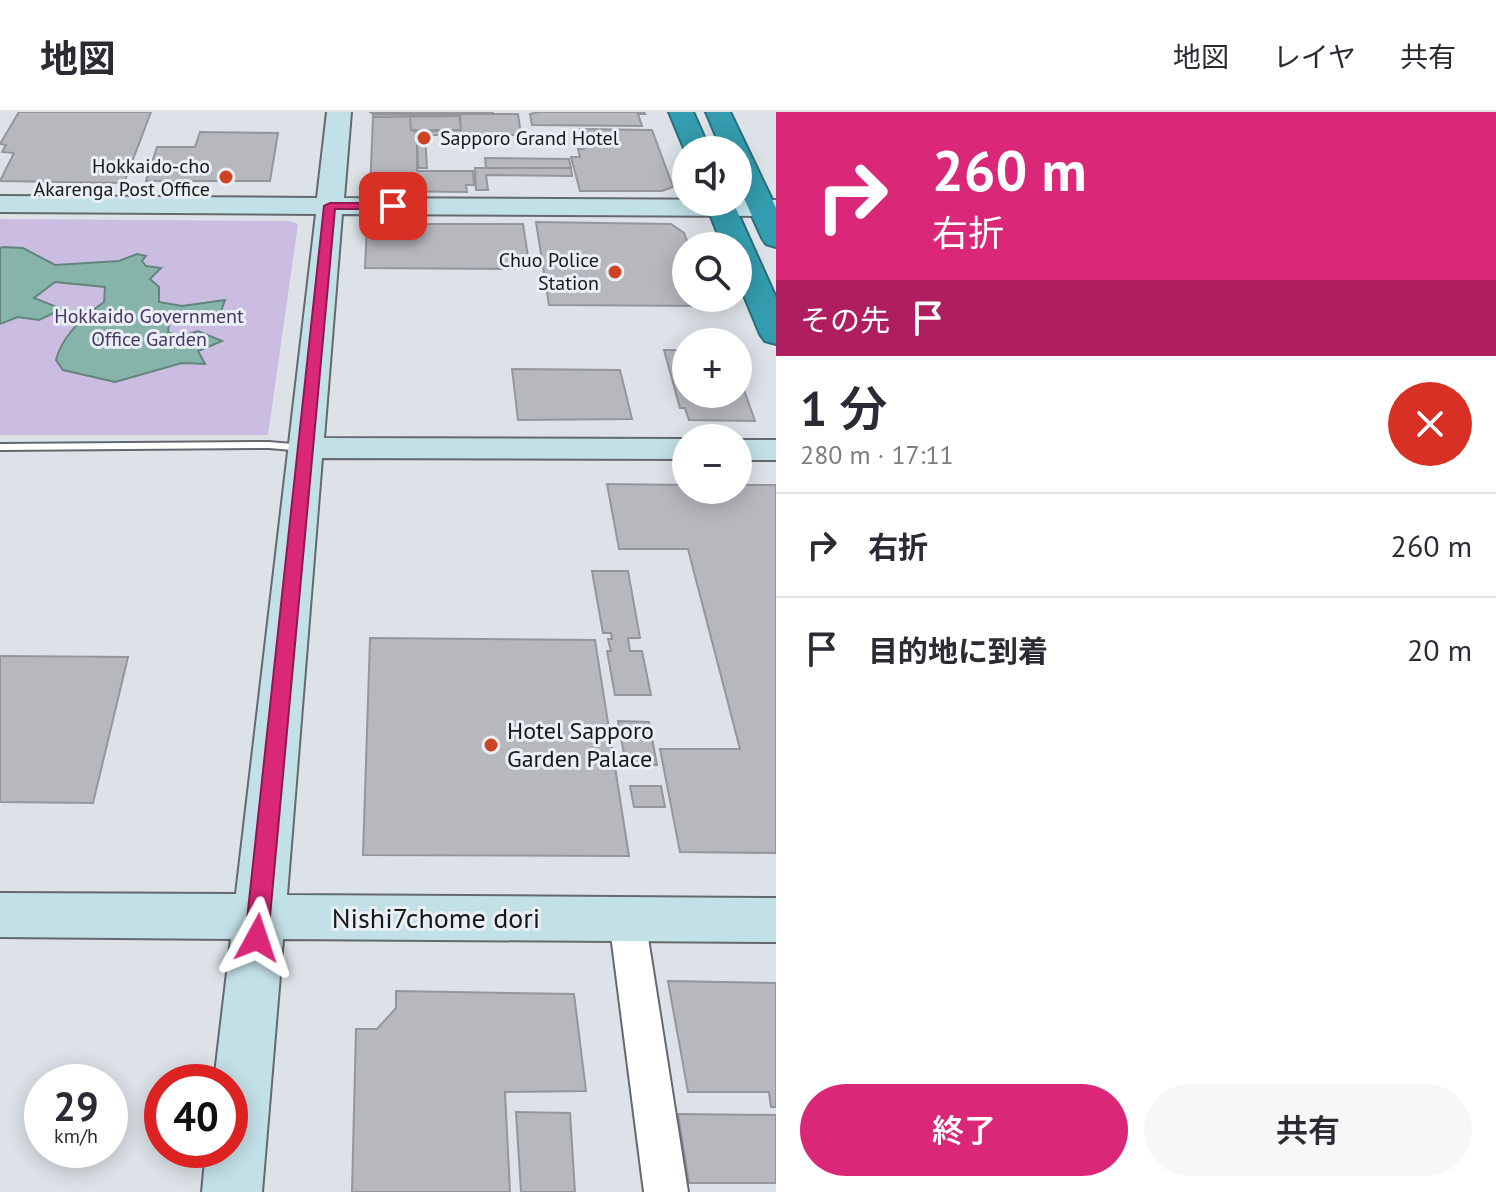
<!DOCTYPE html>
<html lang="ja">
<meta charset="utf-8">
<style>
:root{--surface:#fff;--page:#f7f7f7;--text:#2b2b33;--muted:#7c7c81;--line:#e1e1e2;--accent:#db2777}
body{margin:0;font-family:"PT Sans","Noto Sans JP",sans-serif;background:var(--page);color:var(--text);height:100vh;display:flex;flex-direction:column;font-size:30px;white-space:nowrap}
*{box-sizing:border-box;margin:0}
p{font-size:26px;color:var(--muted)}
.icon{flex:none;width:44px;height:44px;fill:none;stroke:currentColor;stroke-width:2;stroke-linecap:round;stroke-linejoin:round}
.map{position:relative;flex:1;overflow:hidden}
.sheet{display:flex;flex-direction:column;background:var(--surface);width:720px}
.sheet>*{flex:none}
.banner{background:#db2777;color:#fff;overflow:hidden}
.fabs{position:absolute;left:672px;top:24px;display:grid;gap:16px}
.fabs a{display:grid;place-items:center;width:80px;height:80px;border-radius:50%;background:var(--surface);box-shadow:0 4px 20px #0003;font-size:40px}
.speed{position:absolute;left:24px;top:952px;display:flex;gap:16px;font-size:40px;font-weight:700;text-align:center}
.speed>*{display:grid;place-content:center;width:104px;height:104px;border-radius:50%;background:var(--surface);box-shadow:0 4px 20px #0003;line-height:1}
.speed small{font-size:20px;font-weight:400}
.speed .limit{border:12px solid #d22;background:#fff;color:#111}
.pin{position:absolute;display:grid;place-items:center;width:68px;height:68px;color:#fff;margin:-34px;border-radius:16px;box-shadow:0 4px 12px #0006}
.me{position:absolute;width:88px;margin:-44px;rotate:5deg;stroke-linejoin:round;filter:drop-shadow(0 0 6px #0008)}
.turn{display:flex;align-items:center;gap:28px;height:168px;padding:0 24px;font-size:36px}
.turn .icon{width:104px;height:104px;stroke-width:2.5}
.turn b{display:block;font-size:56px;line-height:68px}
.then{display:flex;align-items:center;height:76px;padding:0 24px;background:#0003;gap:16px;font-size:30px}
.round{display:grid;place-items:center;flex:none;width:84px;height:84px;border-radius:42px;background:var(--page)}
.overview{display:flex;align-items:center;justify-content:space-between;height:136px;padding:0 24px}
h1{font-size:48px;font-weight:600;line-height:60px}
.button{display:flex;gap:16px;margin-top:auto;padding:16px 24px}
.button a{flex:1;height:92px;border-radius:48px;background:var(--accent);color:#fff;font-size:32px;font-weight:600;line-height:92px;text-align:center}
.button a+a{background:var(--page);color:var(--text)}
ul{padding:0;list-style:none}
li{display:flex;align-items:center;gap:24px;height:104px;padding:0 24px;border-top:2px solid var(--line)}
li div{flex:1}
li b{display:block;font-size:30px}
li em{font-style:normal}
header{display:flex;align-items:center;gap:48px;box-sizing:border-box;height:112px;padding:0 40px;background:var(--surface);border-bottom:2px solid var(--line)}
header strong{font-size:38px}
nav{display:flex;gap:44px;margin-inline-start:auto;font-size:28px}
main{display:flex;flex:1;min-height:0}
.map>svg:first-child{display:block}
.green{fill:#cbbde1}
.water{fill:#86b4aa;stroke:#64857e;stroke-width:2}
.building{fill:#b6b8be;stroke:#94969c;stroke-width:2}
.lines{fill:none;stroke-linecap:round;stroke-linejoin:round}
.lane-casing{stroke:#64696d;stroke-width:4}
.street-casing{stroke:#64696d;stroke-width:4}
.secondary-casing{stroke:#64696d;stroke-width:4}
.highway-casing{stroke:#296e7a;stroke-width:4}
.lane{fill:#fff;fill-rule:evenodd}
.street{fill:#fff;fill-rule:evenodd}
.secondary{fill:#c2e1e7;fill-rule:evenodd}
.highway{fill:#339cae;fill-rule:evenodd}
.route{fill:#db2777;stroke:#8e194d;stroke-width:2}
.poi-dot{fill:#ce4423;stroke:#e9eff4;stroke-width:3}
.labels{text-anchor:middle;stroke-width:6;stroke-linejoin:round;paint-order:stroke}
.far-poi-label{font-size:20px;fill:#161819;stroke:#e9eff4;text-anchor:end}
.far-park-label{font-size:20px;fill:#4b3665;stroke:#e9eff4}
.poi-label{font-size:24px;fill:#161819;stroke:#e9eff4;text-anchor:start}
.near-street-label{font-size:28px;fill:#161819;stroke:#e9eff4}
</style>
<header>
<strong>地図</strong>
<nav><a>地図</a><a>レイヤ</a><a>共有</a></nav>
</header>
<main>
<div class="map">
<svg width="776" height="1080" viewBox="0 0 776 1080">
<rect width="100%" height="100%" fill="#dce2e7"/>
<path class="green" d="M0,107L288,109L298,112L268,323H0Z"/>
<path class="water" d="M3,135L23,136L55,153L119,149L137,142L146,144L142,149L146,154L161,156L150,167L159,175V190L182,194L225,188L217,210L189,202L169,211L168,220L179,225L198,219L222,229L198,239L205,252L182,251L115,270L63,258L56,248C62,224 84,204 104,190L105,175L55,170L34,186L62,197L39,208L18,205L0,212V136Z"/>
<path class="building" d="M19,0H151L124,71L0,69L14,41L2,40L6,33L0,32Z
M370,0H493V2H373Z
M539,0H644L645,2H638L642,14L532,13L530,2Z
M373,2H459L460,4L373,5Z
M459,2H518L521,23H425L427,56H418L417,20L461,18Z
M410,4H460L461,18H411Z
M410,4L411,18L417,20V59H473L474,73H466L467,80L370,79L373,5Z
M580,17L652,18L673,75L662,79H580L571,45H580L578,37H584Z
M200,20L278,21L270,69H146L157,35H195Z
M485,46L569,47L571,56H486Z
M475,56H571L572,64L486,63L488,78H476Z
M536,110L671,112L684,121L689,134H686V186H707L709,194L549,193Z
M367,112H523L530,157L365,156Z
M664,238H686V282H738V261L755,309L689,308L685,296H680Z
M512,257L620,258L632,307L518,308Z
M607,372L686,373V378H738V373H776V741L680,740L660,637H740L688,437H619Z
M592,459H628L640,526H628L630,539H642L651,583H615L607,539H611L608,527H612L611,521H603Z
M370,526L595,528L629,744L363,743Z
M0,544L128,545L93,691L0,690Z
M618,609L649,610L657,653H626Z
M630,674H661L665,695H634Z
M668,869L776,871V995H771L769,980H688Z
M396,879L574,882L586,979L505,980L510,1080H352L356,917H377L396,896Z
M516,1000L570,1001L575,1080H521Z
M678,1002L776,1003V1071H689Z"/>
<g class="lines">
<g class="lane-casing">
<path id="lane" d="M269,330L304,333L310,336L304,339L269,336L0,338V332Z"/>
</g>
<g class="street-casing">
<path id="street" d="M627,791L640,796L645,807L688,1080H644L609,807L614,796Z"/>
</g>
<g class="secondary-casing">
<path id="secondary" d="M327,0H351L344,86L776,88V104L342,102L324,326L686,327V347L322,346L287,783L776,786V830L283,827L262,1080H202L206,1038H230V970H214L231,827L0,825V781L236,782L316,102L0,100V84L317,86Z
M738,328H776V348H738Z"/>
</g>
<g class="highway-casing">
<path id="highway" d="M669,0H693L710,38H686V41Z
M706,0H730L776,96V135L766,132L762,126L738,73V38H722Z
M705,90H733L776,186V232L765,229L760,222L738,169V134H723Z"/>
</g>
<use href="#lane" class="lane"/>
<use href="#street" class="street"/>
<use href="#secondary" class="secondary"/>
<use href="#highway" class="highway"/>
</g>
<path class="route" d="M393,91L399,94L397,97H335L268,826L265,833L257,836L249,833L245,826L324,94L330,91Z"/>
<g class="poi-dot">
<circle cx="424" cy="26" r="8"/>
<circle cx="226" cy="65" r="8"/>
<circle cx="615" cy="160" r="8"/>
<circle cx="491" cy="633" r="8"/>
</g>
<g class="labels">
<g class="far-poi-label">
<text x="440" y="33" text-anchor="start">Sapporo Grand Hotel</text>
<text x="210" y="61">Hokkaido-cho<tspan x="210" dy="23">Akarenga Post Office</tspan></text>
<text x="599" y="155">Chuo Police<tspan x="599" dy="23">Station</tspan></text>
</g>
<g class="far-park-label">
<text x="149" y="211">Hokkaido Government<tspan x="149" dy="23">Office Garden</tspan></text>
</g>
<g class="poi-label">
<text x="507" y="627">Hotel Sapporo<tspan x="507" dy="28">Garden Palace</tspan></text>
</g>
<g class="near-street-label">
<text x="436" y="816">Nishi7chome dori</text>
</g>
</g>
</svg>
<div class="fabs">
<a><svg class="icon" aria-label="sound" viewBox="0 0 24 24"><path d="M4 9h4l5-4v14l-5-4H4zM17 9q2 3 0 6"/></svg></a>
<a><svg class="icon" aria-label="search" viewBox="0 0 24 24"><circle cx="10" cy="10" r="6"/><path d="M15 15l6 6"/></svg></a>
<a>+</a>
<a>−</a>
</div>
<div class="speed"><div>29<small>km/h</small></div><div class="limit">40</div></div>
<div class="pin" style="left:393px;top:94px;background:#d93025"><svg class="icon" aria-label="arrive" viewBox="0 0 24 24"><path d="M6 21V4h12l-3 4 3 4H6"/></svg></div>
<svg class="me" style="left:257px;top:826px" viewBox="-20 -20 40 40"><path d="M0-17L14 15 0 8-14 15z" fill="#db2777" stroke="#fff" stroke-width="4"/></svg>
</div>
<section class="sheet">
<div class="banner">
<div class="turn"><svg class="icon" aria-label="right" viewBox="0 0 24 24"><path d="M7 20v-9h11M14 6l5 5-5 5"/></svg><div><b>260 m</b>右折</div></div>
<div class="then">その先<svg class="icon" aria-label="arrive" viewBox="0 0 24 24"><path d="M6 21V4h12l-3 4 3 4H6"/></svg></div>
</div>
<div class="overview"><div><h1>1 分</h1><p>280 m · 17:11</p></div><a class="round" style="background:#d93025;color:#fff"><svg class="icon" aria-label="close" viewBox="0 0 24 24"><path d="M6 6l12 12M18 6L6 18"/></svg></a></div>
<ul>
<li><svg class="icon" aria-label="right" viewBox="0 0 24 24"><path d="M7 20v-9h11M14 6l5 5-5 5"/></svg><div><b>右折</b></div><em>260 m</em></li>
<li><svg class="icon" aria-label="arrive" viewBox="0 0 24 24"><path d="M6 21V4h12l-3 4 3 4H6"/></svg><div><b>目的地に到着</b></div><em>20 m</em></li>
</ul>
<div class="button"><a>終了</a><a>共有</a></div>
</section>
</main>
